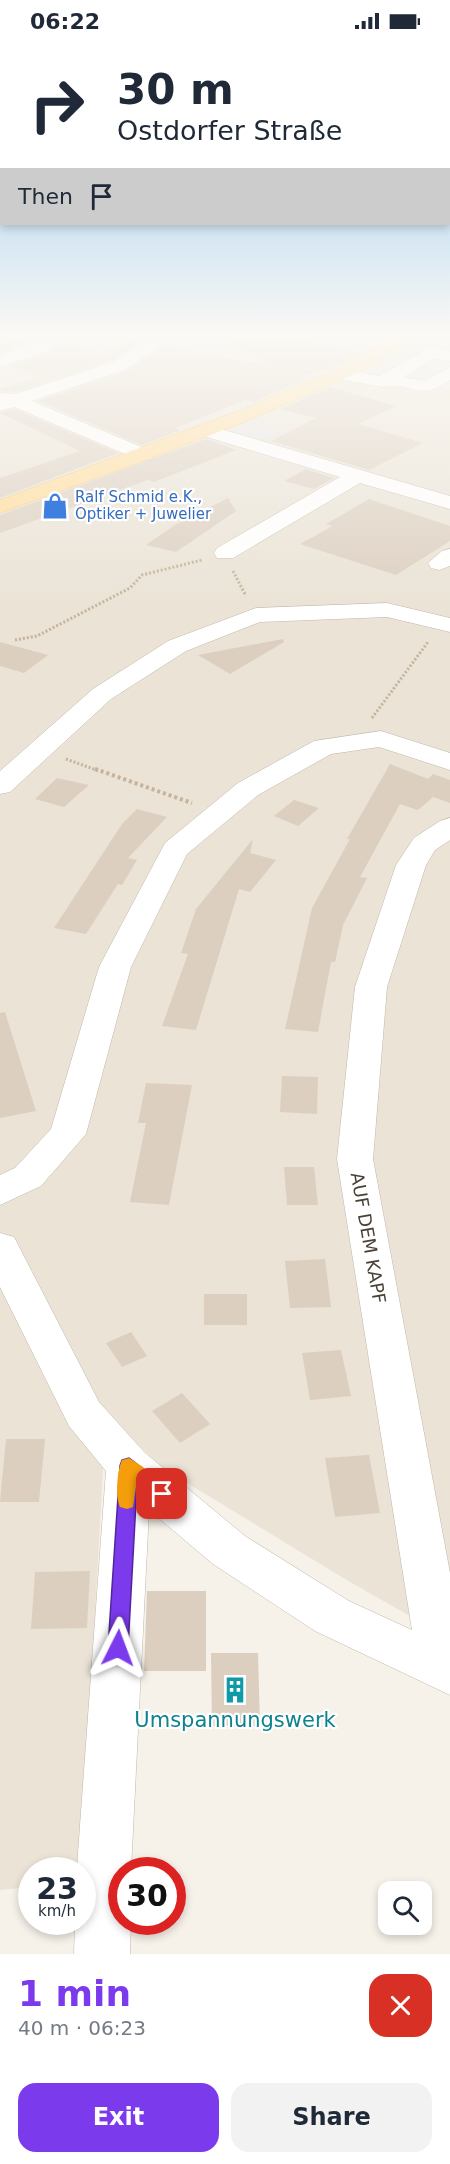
<!DOCTYPE html>
<meta charset="utf-8">
<style>
:root{--surface:#fff;--page:#f2f2f3;--text:#1f2937;--muted:#747a83;--accent:#7c3aed}
body{margin:0;font-family:"DejaVu Sans",sans-serif;background:var(--page);color:var(--text);height:100vh;display:flex;flex-direction:column;font-size:22px;white-space:nowrap}
*{box-sizing:border-box;margin:0}
p{font-size:20px;color:var(--muted)}
.icon{flex:none;width:33px;height:33px;fill:none;stroke:currentColor;stroke-width:2;stroke-linecap:round;stroke-linejoin:round}
.map{position:relative;height:1912px;overflow:hidden}
.panel{display:flex;flex-direction:column;background:var(--surface);flex:1}
.panel>*{flex:none}
.banner{position:absolute;left:0px;top:0px;width:450px;height:183px;box-shadow:0 3px 9px #0003;background:#fff;color:var(--text);overflow:hidden}
.buttons{position:absolute;left:378px;top:1839px;display:grid;gap:12px}
.buttons a{display:grid;place-items:center;width:54px;height:54px;border-radius:12px;background:var(--surface);box-shadow:0 3px 9px #0003;font-size:30px}
.speed{position:absolute;left:18px;top:1815px;display:flex;gap:12px;font-size:30px;font-weight:700;text-align:center}
.speed>*{display:grid;place-content:center;width:78px;height:78px;border-radius:50%;background:var(--surface);box-shadow:0 3px 9px #0003;line-height:1}
.speed small{font-size:15px;font-weight:400}
.speed .limit{border:9px solid #d22;background:#fff;color:#111}
.pin{position:absolute;display:grid;place-items:center;width:51px;height:51px;color:#fff;margin:-26px;border-radius:12px;box-shadow:0 3px 9px #0006}
.me{position:absolute;width:66px;margin:-33px;rotate:3deg;stroke-linejoin:round;filter:drop-shadow(0 0 4px #0008)}
.turn{display:flex;align-items:center;gap:21px;height:126px;padding:0 18px;font-size:27px}
.turn .icon{width:78px;height:78px;stroke-width:2.5}
.turn b{display:block;font-size:42px;line-height:51px}
.then{display:flex;align-items:center;height:57px;padding:0 18px;background:#0003;gap:12px;font-size:22px}
.round{display:grid;place-items:center;flex:none;width:63px;height:63px;border-radius:18px;background:var(--page)}
.overview{display:flex;align-items:center;justify-content:space-between;height:102px;padding:0 18px}
h1{font-size:36px;font-weight:800;line-height:45px;color:var(--accent)}
.primary-button{display:flex;gap:12px;margin-top:auto;padding:12px 18px}
.primary-button a{flex:1;height:69px;border-radius:18px;background:var(--accent);color:#fff;font-size:24px;font-weight:800;line-height:69px;text-align:center}
.primary-button a+a{background:var(--page);color:var(--text)}
.status{display:flex;justify-content:space-between;align-items:center;height:42px;padding:0 30px;background:var(--surface);direction:ltr}
.status svg{height:16px;fill:currentColor}
.map>svg:first-child{display:block}
.residential{fill:#eae3d6}
.parking{fill:#e7e4e1}
.building{fill:#dccfc0}
.lines{fill:none;stroke-linecap:round;stroke-linejoin:round}
.minor-casing{stroke:#c2b8aa;stroke-width:1}
.major-casing{stroke:#f0bb5c;stroke-width:1}
.path-far1{stroke:#c6b39a;stroke-width:3;stroke-dasharray:2 2;stroke-linecap:butt}
.path{stroke:#c6b39a;stroke-width:4;stroke-dasharray:3 3;stroke-linecap:butt}
.minor{fill:#fff;fill-rule:evenodd}
.major{fill:#ffdb98;fill-rule:evenodd}
.route{fill:#7c3aed;stroke:#51269a;stroke-width:1.5}
.slow{fill:#f59e0b}
.labels{text-anchor:middle;stroke-width:4.5;stroke-linejoin:round;paint-order:stroke}
.far-shop-label{font-size:15px;fill:#366cbe;stroke:#fff;text-anchor:start}
.street-label{font-size:18px;fill:#4a4136;stroke:#fff}
.near-culture-label{font-size:21px;fill:#0d838f;stroke:#fff}
</style>
<div class="status"><b>06:22</b><svg viewBox="0 0 49 12"><path d="M0 12V9h3v3zM5 12V6h3v6zM10 12V3h3v9zM15 12V0h3v12zM26 1h20v11H26zM47 4h2v5h-2z"/></svg></div>
<div class="map">
<svg width="450" height="1912" viewBox="0 0 450 1912">
<rect width="100%" height="100%" fill="#f6f1e9"/>
<path class="residential" d="M0,296H450V1597L345,1537L161,1425L106,1371L81,1828H32L31,1845L0,1848Z"/>
<path class="parking" d="M413,305L429,308L422,314L450,319V345L441,351L418,347L425,341L373,330Z
M256,378L285,386L259,399L230,391Z"/>
<path class="building" d="M10,296H37L0,312V303Z
M221,296H297L361,312L346,320L297,336L305,338L254,360L245,358L175,386L181,388L142,403L38,359L126,330L164,304L270,324Z
M132,298L141,300L112,318L15,350L0,349V347L39,335L11,324L50,311L61,301L101,311L113,308Z
M330,345L396,364L358,382L423,401L369,428L271,399L316,376L280,367Z
M14,367L118,411L0,456V436L80,409L0,371Z
M206,397L236,408L154,440L148,438L0,491V473Z
M306,427L334,436L314,447L284,439Z
M228,456L236,469L176,510L146,503L175,483Z
M369,457L450,484V499L396,533L300,502L333,484L326,482Z
M283,597L284,600L230,632L198,613Z
M0,600L48,613L24,631L0,624Z
M390,722L428,737L433,732L450,738V761L433,755L418,768L400,762L360,835L367,836L343,883L335,920H331L318,990L285,987L312,866L350,797H347Z
M57,736L89,743L64,765L35,757Z
M294,758L319,766L298,784L274,774Z
M137,767L167,775L128,816L137,818L122,843L118,842L86,892L54,886L122,782Z
M253,797L250,811L276,818L250,850L239,847L196,988L162,984L188,912L181,911L196,867Z
M5,970L36,1069L0,1076V971Z
M282,1034L318,1035L317,1072L280,1070Z
M146,1041L192,1043L169,1163L130,1160L146,1081H138Z
M284,1125H314L318,1163H287Z
M325,1217L331,1265L290,1266L285,1219Z
M204,1252H247V1283H204Z
M131,1290L147,1314L122,1325L106,1301Z
M341,1308L351,1354L310,1358L302,1311Z
M182,1351L210,1382L180,1401L152,1369Z
M6,1397H45L39,1460H0Z
M369,1413L380,1471L335,1475L325,1416Z
M90,1529L87,1586L31,1587L35,1530Z
M147,1549H206V1629H144Z
M211,1611H258L260,1684H212Z"/>
<g class="lines">
<g class="minor-casing">
<path id="minor" d="M44,296H64L49,309L0,325V314Z
M151,296H172L125,328L32,359L151,409L154,413L151,417H137L14,365L0,369V351L15,352L113,320Z
M430,305L450,309V319L433,316L404,335L425,339L450,325V338C416,362 414,338 383,345L333,336L330,332L339,327L380,334Z
M207,383L450,454V467L360,441L233,516H217L214,511L217,506L340,435L200,393L197,389L200,385Z
M450,507V524L439,528L431,526L428,521L442,509Z
M387,561L450,576V590L387,575L260,580L186,609L111,657L10,750L0,752V729L93,647L168,599L256,566Z
M381,689L450,711V728L379,705L331,712L258,753L187,812L131,925L86,1092L41,1144L0,1163V1133L15,1126L51,1087L99,925L165,801L238,741L314,699Z
M450,776V798L435,808L426,823L387,945L373,1117L450,1531V1653L315,1589L213,1522L149,1468L131,1828H122V1880H131L130,1912H74L75,1880H82V1828H77L78,1811L106,1429L69,1384L0,1245V1191L14,1195L99,1360L145,1411L245,1494L349,1559L412,1588L337,1117L355,945L396,823L414,796L440,779Z"/>
</g>
<g class="major-casing">
<path id="major" d="M394,296H414L368,326L254,376L149,417L0,471V458L241,368L340,326Z"/>
</g>
<path class="path-far1" d="M233,529L246,554
M15,598L37,594L130,546L142,533L202,518
M372,676L428,600
M66,717L99,729"/>
<path class="path" d="M95,727L192,761"/>
<use href="#minor" class="minor"/>
<use href="#major" class="major"/>
</g>
<linearGradient id="sky" x2="0" y2="1"><stop stop-color="#8bc3ee"/><stop offset="0.52" stop-color="#fbf9f5"/><stop offset="1" stop-color="#fbf9f5" stop-opacity="0"/></linearGradient>
<rect width="450" height="564" fill="url(#sky)"/>
<path class="route" d="M129,1416L169,1446L172,1452L169,1457L162,1460L137,1442L128,1606L125,1612L118,1615L111,1612L108,1606L120,1424L122,1418Z"/>
<path class="slow" d="M129,1416L143,1425L146,1430L143,1436L137,1438L133,1465L127,1467L120,1465C115,1454 117,1429 122,1418Z"/>
<defs>
<g id="shop-bare" transform="scale(2.07)"><path d="M-5-2.5h2.3a2.7 3.5 0 0 1 5.4 0H5L5.5 6h-11ZM-1.5-2.5h3a1.5 2.3 0 0 0-3 0Z" fill="#3f7fe0" stroke="#fff" stroke-width="2.5" paint-order="stroke"/></g>
<g id="building-bare" transform="scale(2.07)"><path d="M-4-6H4V6H1V3H-1V6H-4ZM-2.5-4.3h1.7v1.8h-1.7ZM.8-4.3h1.7v1.8H.8ZM-2.5-1h1.7V.8h-1.7ZM.8-1h1.7V.8H.8Z" fill="#0f9aa8" stroke="#fff" stroke-width="2.5" paint-order="stroke"/></g>
</defs>
<g fill-rule="evenodd">
<use href="#shop-bare" x="55" y="464"/>
<use href="#building-bare" x="235" y="1648"/>
</g>
<g class="labels">
<g class="far-shop-label">
<text x="75" y="460">Ralf Schmid e.K.,<tspan x="75" dy="17">Optiker + Juwelier</tspan></text>
</g>
<g class="street-label">
<text transform="translate(368 1196) rotate(80)" y="6">AUF DEM KAPF</text>
</g>
<g class="near-culture-label">
<text x="235" y="1685">Umspannungswerk</text>
</g>
</g>
</svg>
<div class="buttons">
<a><svg class="icon" aria-label="search" viewBox="0 0 24 24"><circle cx="10" cy="10" r="6"/><path d="M15 15l6 6"/></svg></a>
</div>
<div class="speed"><div>23<small>km/h</small></div><div class="limit">30</div></div>
<div class="pin" style="left:162px;top:1452px;background:#d93025"><svg class="icon" aria-label="arrive" viewBox="0 0 24 24"><path d="M6 21V4h12l-3 4 3 4H6"/></svg></div>
<svg class="me" style="left:118px;top:1606px" viewBox="-20 -20 40 40"><path d="M0-17L14 15 0 8-14 15z" fill="#7c3aed" stroke="#fff" stroke-width="4"/></svg>
<div class="banner">
<div class="turn"><svg class="icon" aria-label="right" viewBox="0 0 24 24"><path d="M7 20v-9h11M14 6l5 5-5 5"/></svg><div><b>30 m</b>Ostdorfer Straße</div></div>
<div class="then">Then<svg class="icon" aria-label="arrive" viewBox="0 0 24 24"><path d="M6 21V4h12l-3 4 3 4H6"/></svg></div>
</div>
</div>
<section class="panel">
<div class="overview"><div><h1>1 min</h1><p>40 m · 06:23</p></div><a class="round" style="background:#d93025;color:#fff"><svg class="icon" aria-label="close" viewBox="0 0 24 24"><path d="M6 6l12 12M18 6L6 18"/></svg></a></div>
<div class="primary-button"><a>Exit</a><a>Share</a></div>
</section>
